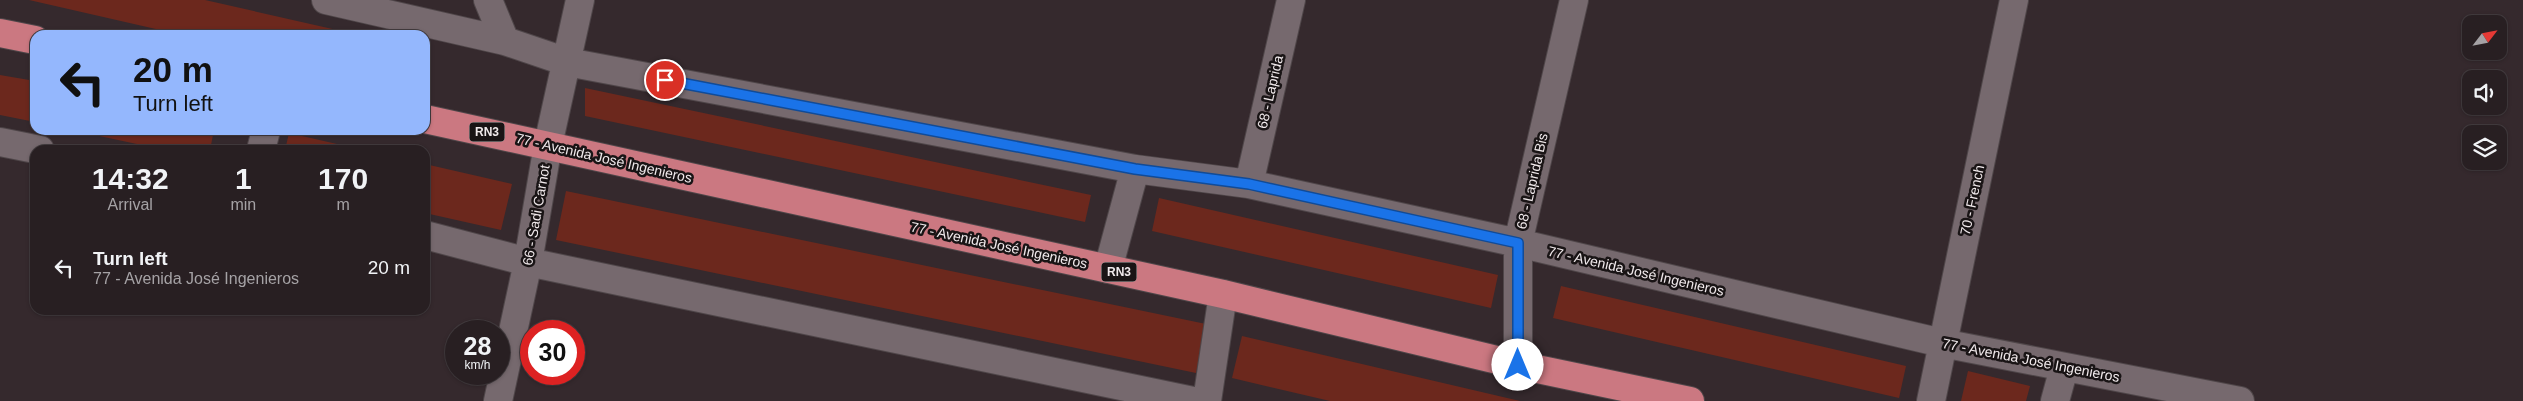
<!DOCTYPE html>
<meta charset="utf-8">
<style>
:root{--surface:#281f22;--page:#342c2f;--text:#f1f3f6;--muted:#a5a2a5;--line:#443d40}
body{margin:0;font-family:Arial,sans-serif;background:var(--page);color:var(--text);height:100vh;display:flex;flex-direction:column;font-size:19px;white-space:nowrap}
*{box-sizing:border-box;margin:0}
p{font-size:16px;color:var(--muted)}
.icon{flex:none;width:28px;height:28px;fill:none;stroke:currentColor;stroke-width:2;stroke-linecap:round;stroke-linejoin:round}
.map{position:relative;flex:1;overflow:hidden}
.panel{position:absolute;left:30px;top:145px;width:400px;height:170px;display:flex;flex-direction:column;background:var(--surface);border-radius:15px;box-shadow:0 1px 4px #0004,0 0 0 1px var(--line)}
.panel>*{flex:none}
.hud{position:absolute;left:30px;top:30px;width:400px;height:105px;border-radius:15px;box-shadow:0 1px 4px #0004,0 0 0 1px var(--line);background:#94b7fd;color:#111;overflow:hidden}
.needle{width:32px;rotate:58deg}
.controls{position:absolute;left:2462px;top:15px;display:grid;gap:10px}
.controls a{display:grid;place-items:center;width:45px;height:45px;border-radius:10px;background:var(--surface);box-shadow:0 1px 4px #0004,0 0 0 1px var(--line);font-size:25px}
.speed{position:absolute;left:445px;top:320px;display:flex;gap:10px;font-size:25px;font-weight:700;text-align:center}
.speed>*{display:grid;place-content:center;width:65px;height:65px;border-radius:50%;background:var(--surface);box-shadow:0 1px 4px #0004,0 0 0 1px var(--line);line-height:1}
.speed small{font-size:12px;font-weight:400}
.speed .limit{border:8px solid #d22;background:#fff;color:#111}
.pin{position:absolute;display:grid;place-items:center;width:42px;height:42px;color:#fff;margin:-21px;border:2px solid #fff;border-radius:50%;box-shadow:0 1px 5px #0007}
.me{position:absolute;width:55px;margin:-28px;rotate:0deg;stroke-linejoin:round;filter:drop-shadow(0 0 4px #0008)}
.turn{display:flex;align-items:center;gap:18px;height:105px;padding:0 20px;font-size:22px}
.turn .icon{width:65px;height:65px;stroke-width:2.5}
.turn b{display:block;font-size:35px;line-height:42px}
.eta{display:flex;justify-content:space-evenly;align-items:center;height:85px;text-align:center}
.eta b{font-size:30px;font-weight:600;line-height:35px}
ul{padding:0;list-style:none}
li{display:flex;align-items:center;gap:15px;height:75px;padding:0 20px}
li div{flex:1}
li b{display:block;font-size:19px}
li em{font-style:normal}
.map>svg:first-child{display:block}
.green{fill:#6c281d}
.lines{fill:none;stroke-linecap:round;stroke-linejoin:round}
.minor-casing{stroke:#4f4649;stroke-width:30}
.highway-casing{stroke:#4f4649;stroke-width:30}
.minor{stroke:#76696e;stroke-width:28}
.highway{stroke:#cb7881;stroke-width:28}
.route-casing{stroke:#114b97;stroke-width:12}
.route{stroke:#1a73e8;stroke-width:9}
.labels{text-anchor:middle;stroke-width:5;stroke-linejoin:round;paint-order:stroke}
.shield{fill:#191415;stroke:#b0a9ab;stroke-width:1}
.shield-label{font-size:12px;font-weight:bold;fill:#f0e9eb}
.street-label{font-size:14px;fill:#f0e9eb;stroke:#191415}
</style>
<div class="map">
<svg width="2523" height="401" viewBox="0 0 2523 401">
<rect width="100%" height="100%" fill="#35292d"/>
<path class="green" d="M29,0H205L359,35H182Z
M0,75L35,81V122L0,115Z
M585,88L1091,195L1085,222L585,116Z
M71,130H214L210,150H165Z
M289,133L363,150H285Z
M425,164L512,184L501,230L425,213Z
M566,191L1206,324L1196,373L556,240Z
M1159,198L1498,275L1491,308L1152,231Z
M1561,286L1906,366L1899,398L1553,318Z
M1242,336L1520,401H1330L1232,378Z
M1968,371L2030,386L2026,401H1961Z"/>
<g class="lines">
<g class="minor-casing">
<path id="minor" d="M326,0L505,41L567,62L1135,169L1249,184L1518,243L1942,343L2240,401
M488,0L505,41
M0,142L40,150
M261,150L266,130
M1249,184L1291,0
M425,235L528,262L1193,401
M1108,269L1135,169
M1518,365V243L1574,0
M498,401L528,262L548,145L580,0
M1207,401L1223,294
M1931,401L2014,0
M2055,401L2064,368"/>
</g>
<g class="highway-casing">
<path id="highway" d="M0,33L35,40
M425,119L1223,294L1518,365L1690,401"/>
</g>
<use href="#minor" class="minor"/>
<use href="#highway" class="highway"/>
</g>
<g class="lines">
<g class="route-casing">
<path id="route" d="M665,80L1135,169L1249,184L1518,243V365"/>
</g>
<use href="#route" class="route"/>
</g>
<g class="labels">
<g class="shield">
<rect x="469.5" y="122.5" width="35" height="19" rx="4"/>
<rect x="1101.5" y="262.5" width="35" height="19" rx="4"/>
</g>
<g class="shield-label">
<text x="487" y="136">RN3</text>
<text x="1119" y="276">RN3</text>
</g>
<g class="street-label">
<text transform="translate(1270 92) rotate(-77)" y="5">68 - Laprida</text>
<text transform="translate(604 158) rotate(13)" y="5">77 - Avenida José Ingenieros</text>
<text transform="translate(1532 181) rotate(-77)" y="5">68 - Laprida Bis</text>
<text transform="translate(1972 200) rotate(-78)" y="5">70 - French</text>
<text transform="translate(536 215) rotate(-80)" y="5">66 - Sadi Carnot</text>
<text transform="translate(999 245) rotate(12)" y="5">77 - Avenida José Ingenieros</text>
<text transform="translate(1636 271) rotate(13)" y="5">77 - Avenida José Ingenieros</text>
<text transform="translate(2031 360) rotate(11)" y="5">77 - Avenida José Ingenieros</text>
</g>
</g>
</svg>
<div class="controls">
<a><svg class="needle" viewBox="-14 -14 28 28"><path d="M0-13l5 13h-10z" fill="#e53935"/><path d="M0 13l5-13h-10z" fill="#a5a2a5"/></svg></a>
<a><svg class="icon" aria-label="sound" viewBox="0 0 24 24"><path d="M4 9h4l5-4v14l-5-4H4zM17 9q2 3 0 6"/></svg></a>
<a><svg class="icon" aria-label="layers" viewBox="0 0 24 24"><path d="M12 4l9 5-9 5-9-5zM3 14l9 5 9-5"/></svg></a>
</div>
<div class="speed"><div>28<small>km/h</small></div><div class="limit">30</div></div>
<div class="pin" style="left:665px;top:80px;background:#d93025"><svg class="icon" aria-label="arrive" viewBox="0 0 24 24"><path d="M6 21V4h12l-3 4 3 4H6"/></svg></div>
<svg class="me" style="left:1518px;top:365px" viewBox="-20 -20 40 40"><circle r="19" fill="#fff"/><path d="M0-13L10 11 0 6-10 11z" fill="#1a73e8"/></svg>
<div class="hud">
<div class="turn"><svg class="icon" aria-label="left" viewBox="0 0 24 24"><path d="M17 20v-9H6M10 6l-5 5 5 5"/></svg><div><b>20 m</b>Turn left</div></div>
</div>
<section class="panel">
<div class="eta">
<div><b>14:32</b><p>Arrival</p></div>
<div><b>1</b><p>min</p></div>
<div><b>170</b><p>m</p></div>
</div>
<ul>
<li><svg class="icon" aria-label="left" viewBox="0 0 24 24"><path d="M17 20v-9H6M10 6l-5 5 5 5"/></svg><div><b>Turn left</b><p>77 - Avenida José Ingenieros</p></div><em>20 m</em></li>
</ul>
</section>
</div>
